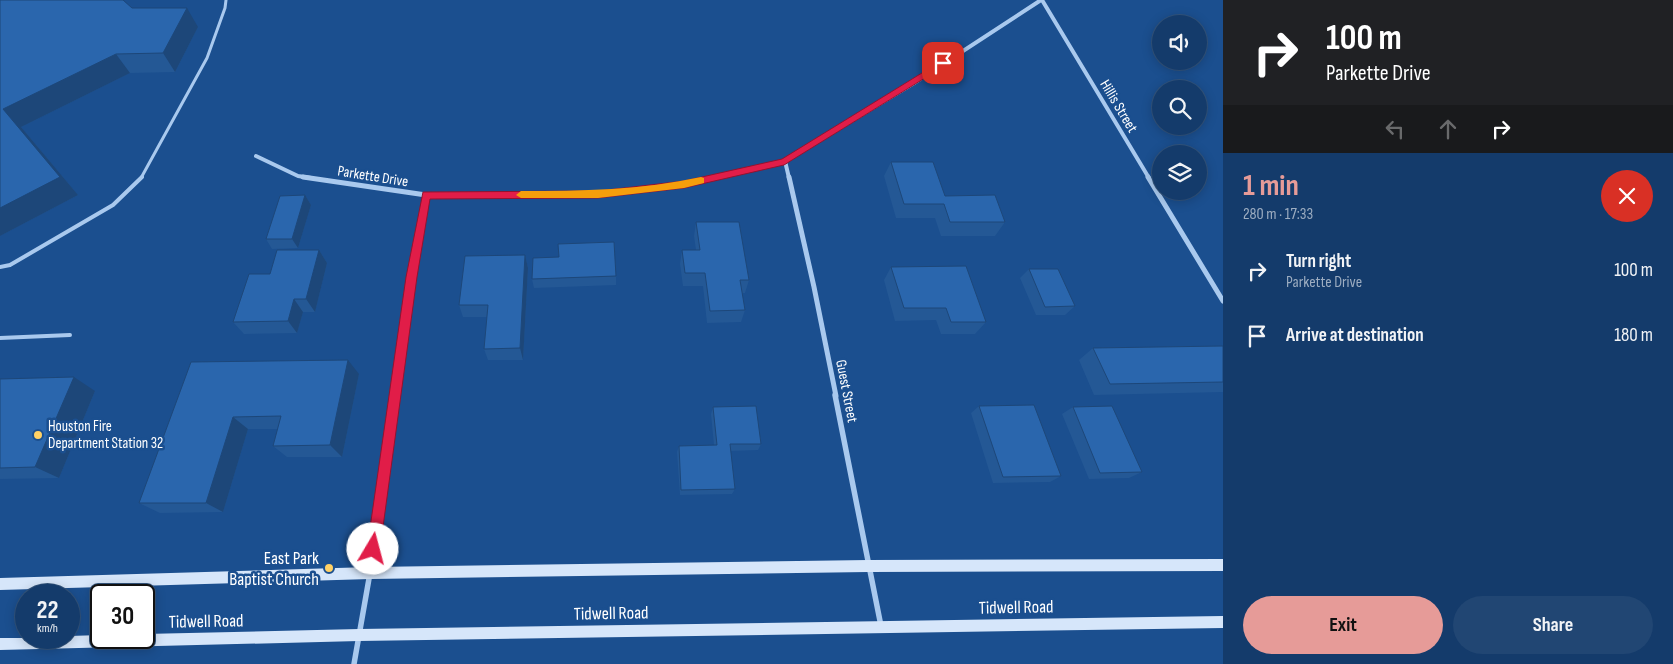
<!DOCTYPE html>
<meta charset="utf-8">
<style>
:root{--surface:#143b6b;--page:#214673;--text:#f1f3f6;--muted:#9dadc1;--line:#33557e;--accent:#e69b98}
body{margin:0;font-family:"Sofia Sans Condensed",sans-serif;background:var(--page);color:var(--text);height:100vh;display:flex;flex-direction:column;font-size:19px;white-space:nowrap}
*{box-sizing:border-box;margin:0}
p{font-size:16px;color:var(--muted)}
.icon{flex:none;width:28px;height:28px;fill:none;stroke:currentColor;stroke-width:2;stroke-linecap:round;stroke-linejoin:round}
.map{position:relative;flex:1;overflow:hidden}
.drawer{display:flex;flex-direction:column;background:var(--surface);width:450px}
.drawer>*{flex:none}
.hud{background:#202124;color:#fff;overflow:hidden}
.fabs{position:absolute;left:1152px;top:15px;display:grid;gap:10px}
.fabs a{display:grid;place-items:center;width:55px;height:55px;border-radius:50%;background:var(--surface);box-shadow:0 2px 12px #0003,0 0 0 1px var(--line);font-size:25px}
.speed{position:absolute;left:15px;top:584px;display:flex;gap:10px;font-size:25px;font-weight:700;text-align:center}
.speed>*{display:grid;place-content:center;width:65px;height:65px;border-radius:50%;background:var(--surface);box-shadow:0 2px 12px #0003,0 0 0 1px var(--line);line-height:1}
.speed small{font-size:12px;font-weight:400}
.speed .limit{border:2px solid #111;border-radius:8px;background:#fff;color:#111}
.pin{position:absolute;display:grid;place-items:center;width:42px;height:42px;color:#fff;margin:-21px;border-radius:10px;box-shadow:0 2px 8px #0006}
.me{position:absolute;width:55px;margin:-28px;rotate:8deg;stroke-linejoin:round;filter:drop-shadow(0 0 4px #0008)}
.turn{display:flex;align-items:center;gap:18px;height:105px;padding:0 20px;font-size:22px}
.turn .icon{width:65px;height:65px;stroke-width:2.5}
.turn b{display:block;font-size:35px;line-height:42px}
.lanes{display:flex;align-items:center;height:48px;padding:0 20px;background:#0003;justify-content:center;gap:25px;direction:ltr}
.lanes .off{opacity:.35}
.round{display:grid;place-items:center;flex:none;width:52px;height:52px;border-radius:26px;background:var(--page)}
.headline{display:flex;align-items:center;justify-content:space-between;height:85px;padding:0 20px}
h1{font-size:30px;font-weight:700;line-height:38px;color:var(--accent)}
.cta{display:flex;gap:10px;margin-top:auto;padding:10px 20px}
.cta a{flex:1;height:58px;border-radius:30px;background:var(--accent);color:#111;font-size:20px;font-weight:700;line-height:58px;text-align:center}
.cta a+a{background:var(--page);color:var(--text)}
ul{padding:0;list-style:none}
li{display:flex;align-items:center;gap:15px;height:65px;padding:0 20px}
li div{flex:1}
li b{display:block;font-size:19px}
li em{font-style:normal}
main{display:flex;flex:1;min-height:0}
.map>svg:first-child{display:block}
.lines{fill:none;stroke-linecap:round;stroke-linejoin:round}
.service-far1{stroke:#a9c9ee;stroke-width:3}
.service{stroke:#a9c9ee;stroke-width:4}
.minor-far2{stroke:#a9c9ee;stroke-width:4}
.minor-far1{stroke:#a9c9ee;stroke-width:5}
.minor{stroke:#a9c9ee;stroke-width:5.5}
.secondary{fill:#d6e6fa;fill-rule:evenodd}
.wall{fill:#245895}
.shaded-wall{fill:#1d4779}
.building{fill:#2a66ad;stroke:#1d4779}
.route{fill:#e11d48;stroke:#92132f}
.slow{fill:#f59e0b}
.poi-dot{fill:#ffd166;stroke:#1b4f8f;stroke-width:2}
.labels{text-anchor:middle;stroke-width:5;stroke-linejoin:round;paint-order:stroke}
.street-label{font-size:15px;fill:#fff;stroke:#1b4f8f}
.poi-label{font-size:15px;fill:#fff;stroke:#1b4f8f;text-anchor:start}
.near-poi-label{font-size:18px;fill:#fff;stroke:#1b4f8f;text-anchor:end}
.near-street-label{font-size:18px;fill:#fff;stroke:#1b4f8f}
</style>
<main>
<div class="map">
<svg width="1223" height="664" viewBox="0 0 1223 664">
<rect width="100%" height="100%" fill="#1b4f8f"/>
<g class="lines">
<path class="service-far1" d="M141,178L207,58L225,8L226,0"/>
<path class="service" d="M0,267L10,265L113,205L142,177
M0,338L70,335"/>
<path class="minor-far2" d="M1042,0L1149,178
M256,156L298,176L311,178
M785,161L789,178
M711,178L785,161L914,83L1041,0"/>
<path class="minor-far1" d="M303,177L426,195H598L685,184L717,177
M789,177L814,287L836,396
M1148,177L1223,301
M395,396L411,277L426,195"/>
<path class="minor" d="M835,395L881,626
M354,664L370,573L395,395"/>
<path class="secondary" d="M1223,559V571L868,572L370,579L0,590V578L370,567L868,560Z
M1223,616V628L359,641L0,650V638H69V636L101,635V638H144V634L359,629Z"/>
</g>
<path class="wall" d="M0,0L132,8L198,27L175,72L130,73L21,127L78,195L0,236Z
M891,162L945,196L1005,222L995,236H941L935,218H896L884,176Z
M305,195L311,205L298,248L272,249L266,239Z
M696,222L749,280L745,293H742L745,310L741,322L707,323L703,286H683L680,264L682,250H696L694,236Z
M319,250L327,263L315,312H303L297,333L244,334L233,322L270,274Z
M525,255L528,268L523,360H488L484,349L487,317H463L459,305Z
M891,267L986,322L975,334H941L936,320L895,321L884,280Z
M1029,269L1075,306L1065,315H1036L1020,278Z
M616,276V285L534,288L532,279Z
M1223,346V392L1094,395L1079,360L1093,348Z
M191,362L359,374L342,457H287L273,446L278,429H248L223,512L160,513L139,503Z
M0,379L95,391L59,478L0,479Z
M979,406L1061,476L1050,482L993,483L971,413Z
M713,407L761,444L758,450L730,451L735,489L732,494L680,495L677,452L679,446L714,445L711,414Z
M1073,407L1142,472L1129,478L1089,479L1062,414Z"/>
<path class="shaded-wall" d="M187,8L198,27L175,72L163,53Z
M116,54L130,73L21,127L78,195L0,236V208L3,109Z
M305,195L311,205L298,248L292,239Z
M319,250L327,263L315,312L306,299Z
M525,255L528,268L523,360L520,348Z
M294,299L303,312L297,333L288,321Z
M348,360L359,374L342,457L330,445Z
M74,377L95,391L59,478L35,467Z
M233,417L248,429L223,512L206,503Z"/>
<path class="building" d="M0,0H123L132,8H187L163,53L116,54L3,109L60,177L0,208Z
M891,162H933L945,196L995,195L1005,222H950L944,204H904Z
M305,195L292,239H266L280,196Z
M696,222H739L749,280H740L745,310L710,311L705,273H685L682,250H700Z
M614,242L616,276L532,279L533,258L559,257L558,244Z
M277,250H319L306,299H294L288,321L233,322L249,274H270Z
M525,255L520,348L484,349L488,305H459L465,256Z
M966,266L986,322H951L946,308H904L891,267Z
M1029,269H1058L1075,306L1045,307Z
M1223,346V382L1110,384L1093,348Z
M348,360L330,445L273,446L281,416L233,417L206,503H139L191,362Z
M74,377L35,467L0,468V379Z
M1034,405L1061,476L1003,477L979,406Z
M756,406L761,444H730L735,489L681,490L679,446L717,445L713,407Z
M1112,406L1142,472L1100,473L1073,407Z"/>
<path class="route" d="M943,60L947,63L946,65L784,165L684,188L598,198L430,199L417,277L380,549L378,554L373,556L369,554L367,549L406,277L423,192L598,191L684,181L782,159Z"/>
<path class="slow" d="M701,177L704,178V183L684,188L598,198H521L516,195L521,191C581,191 642,190 701,177Z"/>
<g class="poi-dot">
<circle cx="38" cy="435" r="5"/>
<circle cx="329" cy="568" r="5"/>
</g>
<g class="labels">
<g class="street-label">
<text transform="translate(1119 106) rotate(59)" y="5">Hillis Street</text>
<text transform="translate(373 176) rotate(9)" y="5">Parkette Drive</text>
<text transform="translate(847 391) rotate(79)" y="5">Guest Street</text>
</g>
<g class="poi-label">
<text x="48" y="431">Houston Fire<tspan x="48" dy="17">Department Station 32</tspan></text>
</g>
<g class="near-poi-label">
<text x="319" y="564">East Park<tspan x="319" dy="21">Baptist Church</tspan></text>
</g>
<g class="near-street-label">
<text transform="translate(1016 607) rotate(-1)" y="6">Tidwell Road</text>
<text transform="translate(611 613) rotate(-1)" y="6">Tidwell Road</text>
<text transform="translate(206 621) rotate(-1)" y="6">Tidwell Road</text>
</g>
</g>
</svg>
<div class="fabs">
<a><svg class="icon" aria-label="sound" viewBox="0 0 24 24"><path d="M4 9h4l5-4v14l-5-4H4zM17 9q2 3 0 6"/></svg></a>
<a><svg class="icon" aria-label="search" viewBox="0 0 24 24"><circle cx="10" cy="10" r="6"/><path d="M15 15l6 6"/></svg></a>
<a><svg class="icon" aria-label="layers" viewBox="0 0 24 24"><path d="M12 4l9 5-9 5-9-5zM3 14l9 5 9-5"/></svg></a>
</div>
<div class="speed"><div>22<small>km/h</small></div><div class="limit">30</div></div>
<div class="pin" style="left:943px;top:63px;background:#d93025"><svg class="icon" aria-label="arrive" viewBox="0 0 24 24"><path d="M6 21V4h12l-3 4 3 4H6"/></svg></div>
<svg class="me" style="left:373px;top:549px" viewBox="-20 -20 40 40"><circle r="19" fill="#fff"/><path d="M0-13L10 11 0 6-10 11z" fill="#e11d48"/></svg>
</div>
<section class="drawer">
<div class="hud">
<div class="turn"><svg class="icon" aria-label="right" viewBox="0 0 24 24"><path d="M7 20v-9h11M14 6l5 5-5 5"/></svg><div><b>100 m</b>Parkette Drive</div></div>
<div class="lanes"><svg class="icon off" aria-label="left" viewBox="0 0 24 24"><path d="M17 20v-9H6M10 6l-5 5 5 5"/></svg><svg class="icon off" aria-label="ahead" viewBox="0 0 24 24"><path d="M12 20V5M6 11l6-6 6 6"/></svg><svg class="icon" aria-label="right" viewBox="0 0 24 24"><path d="M7 20v-9h11M14 6l5 5-5 5"/></svg></div>
</div>
<div class="headline"><div><h1>1 min</h1><p>280 m · 17:33</p></div><a class="round" style="background:#d93025;color:#fff"><svg class="icon" aria-label="close" viewBox="0 0 24 24"><path d="M6 6l12 12M18 6L6 18"/></svg></a></div>
<ul>
<li><svg class="icon" aria-label="right" viewBox="0 0 24 24"><path d="M7 20v-9h11M14 6l5 5-5 5"/></svg><div><b>Turn right</b><p>Parkette Drive</p></div><em>100 m</em></li>
<li><svg class="icon" aria-label="arrive" viewBox="0 0 24 24"><path d="M6 21V4h12l-3 4 3 4H6"/></svg><div><b>Arrive at destination</b></div><em>180 m</em></li>
</ul>
<div class="cta"><a>Exit</a><a>Share</a></div>
</section>
</main>
